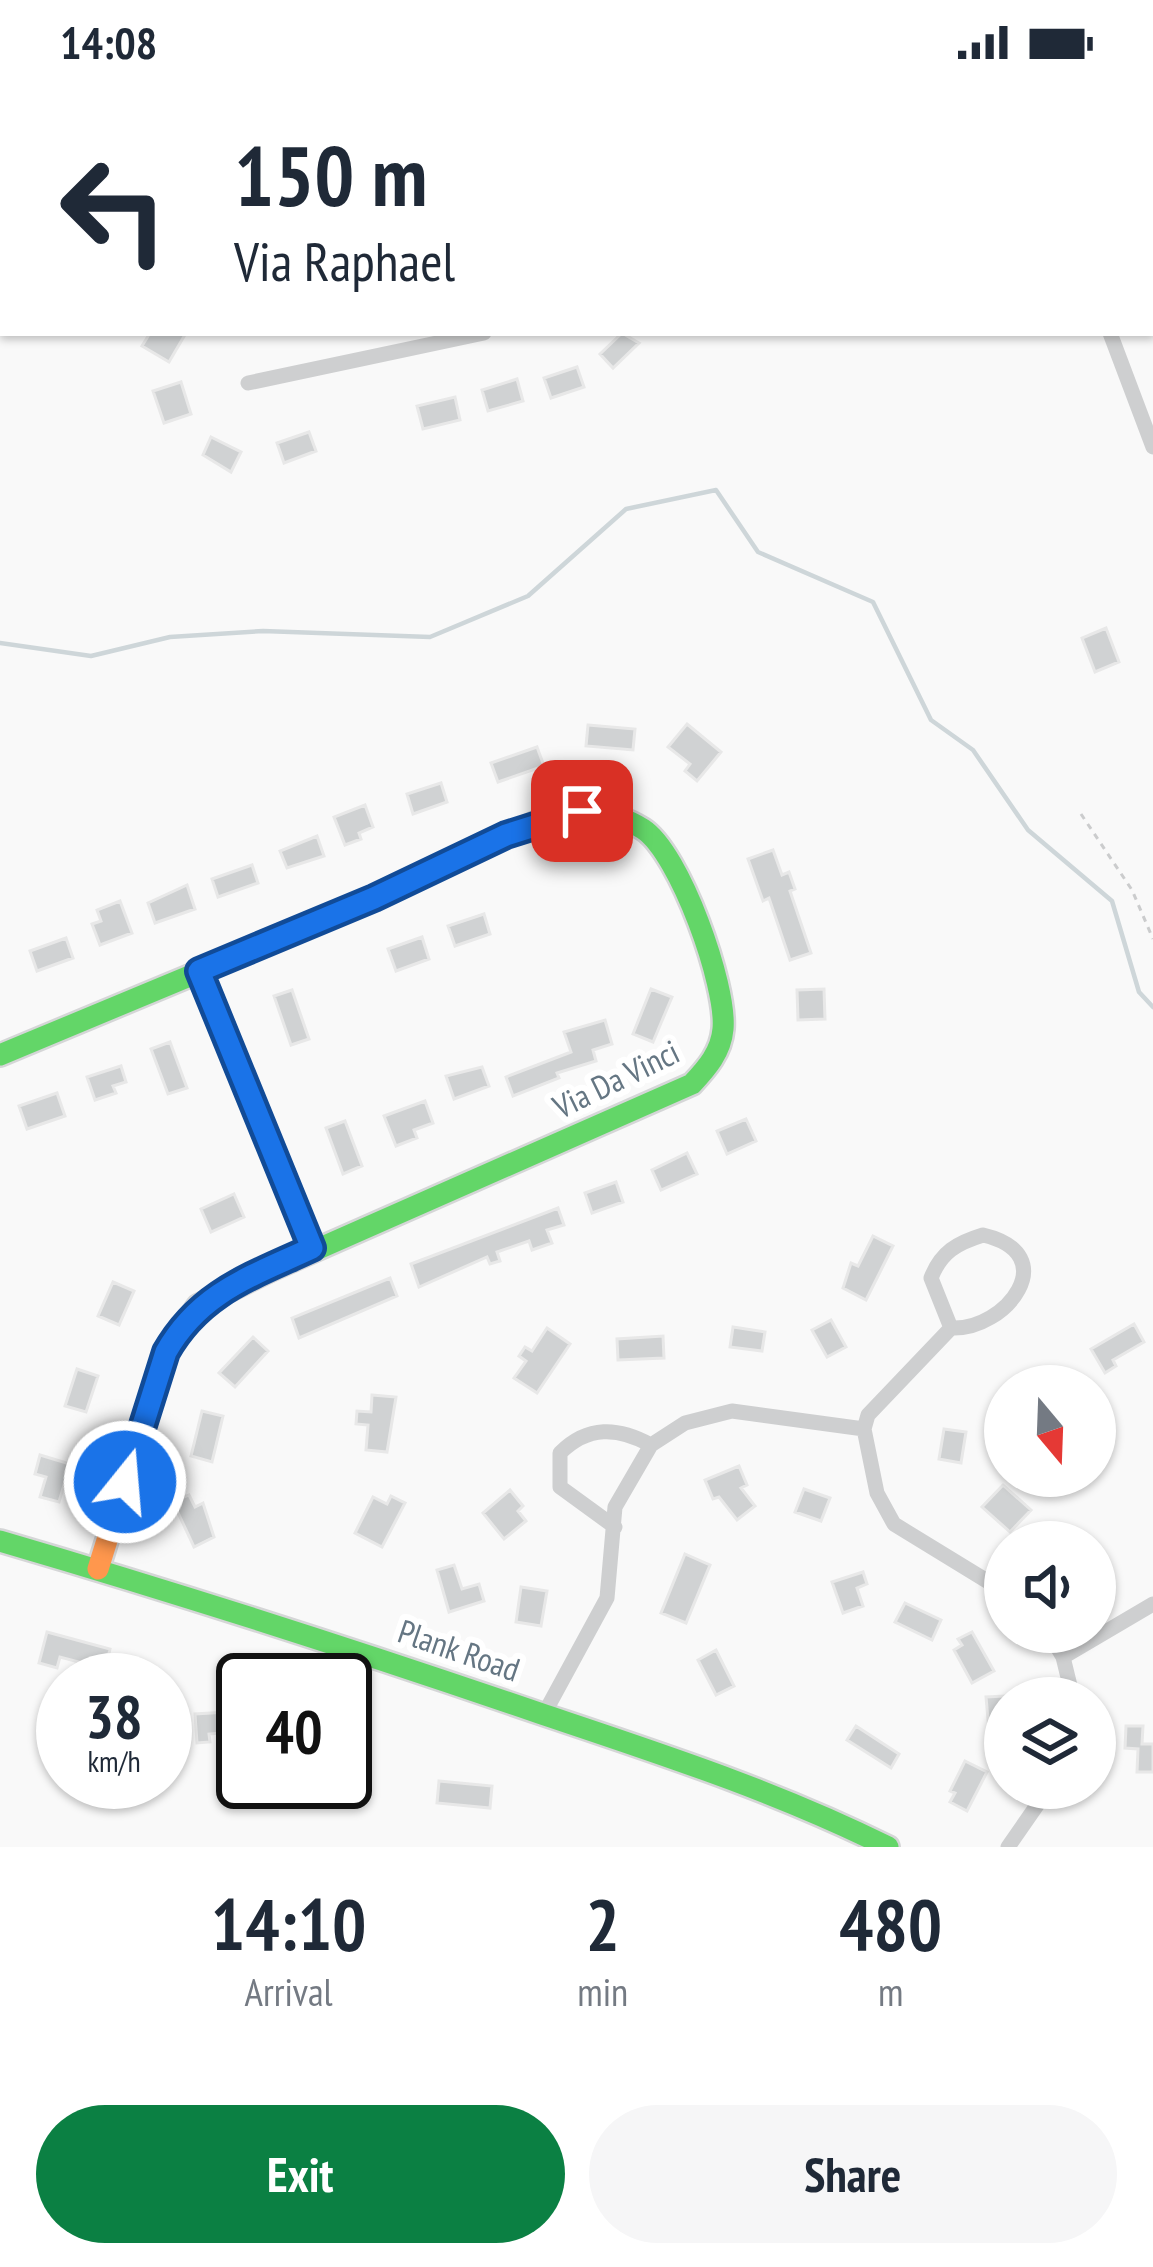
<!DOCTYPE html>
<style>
:root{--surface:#fff;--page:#f6f6f7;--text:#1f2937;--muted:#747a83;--accent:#0b8043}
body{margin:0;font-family:"PT Sans Narrow",sans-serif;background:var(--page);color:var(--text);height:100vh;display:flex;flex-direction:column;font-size:45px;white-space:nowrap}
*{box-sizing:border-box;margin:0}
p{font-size:39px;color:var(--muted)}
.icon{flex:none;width:66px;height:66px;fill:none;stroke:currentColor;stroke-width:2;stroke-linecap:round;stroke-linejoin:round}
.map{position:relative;height:1763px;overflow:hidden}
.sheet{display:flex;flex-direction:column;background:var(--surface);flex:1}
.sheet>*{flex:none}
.banner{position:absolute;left:0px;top:0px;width:1155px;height:252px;box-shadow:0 3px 9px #0004;background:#fff;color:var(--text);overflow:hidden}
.needle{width:78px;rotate:161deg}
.controls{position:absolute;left:984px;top:1281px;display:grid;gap:24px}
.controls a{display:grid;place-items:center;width:132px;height:132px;border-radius:50%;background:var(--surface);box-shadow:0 3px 9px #0004;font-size:60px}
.speed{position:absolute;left:36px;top:1569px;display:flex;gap:24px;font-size:60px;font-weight:700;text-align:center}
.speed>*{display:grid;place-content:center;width:156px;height:156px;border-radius:50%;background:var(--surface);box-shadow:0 3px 9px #0004;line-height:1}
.speed small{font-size:30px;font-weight:400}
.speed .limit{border:6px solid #111;border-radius:18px;background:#fff;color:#111}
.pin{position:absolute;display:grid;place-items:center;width:102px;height:102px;color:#fff;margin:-51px;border-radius:24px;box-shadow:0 6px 18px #0006}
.me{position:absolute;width:132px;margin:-66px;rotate:17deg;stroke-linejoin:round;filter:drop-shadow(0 0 9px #0008)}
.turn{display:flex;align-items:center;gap:42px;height:252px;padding:0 36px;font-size:54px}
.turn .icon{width:156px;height:156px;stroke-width:2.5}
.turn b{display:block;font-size:84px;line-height:102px}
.eta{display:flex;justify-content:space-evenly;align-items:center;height:204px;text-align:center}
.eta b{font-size:72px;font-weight:700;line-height:84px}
.primary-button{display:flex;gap:24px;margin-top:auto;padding:24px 36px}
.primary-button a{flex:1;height:138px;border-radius:72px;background:var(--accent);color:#fff;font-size:48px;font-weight:700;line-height:138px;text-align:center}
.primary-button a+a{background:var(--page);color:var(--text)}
.status{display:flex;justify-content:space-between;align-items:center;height:84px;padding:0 60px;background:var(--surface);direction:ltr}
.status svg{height:33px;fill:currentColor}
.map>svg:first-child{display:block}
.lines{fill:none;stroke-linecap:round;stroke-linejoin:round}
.stream{stroke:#ced6d9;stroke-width:4.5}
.building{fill:#d0d2d3;stroke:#e8e8e8;stroke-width:3}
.fast-casing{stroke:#d5d6d7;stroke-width:26}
.slow-casing{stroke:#d5d6d7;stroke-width:26}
.path{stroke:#cbcccd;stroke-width:3;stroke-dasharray:6 6;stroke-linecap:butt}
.street{stroke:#cecfd0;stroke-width:15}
.fast{stroke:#63d668;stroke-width:21}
.slow{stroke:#ff974d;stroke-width:21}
.route-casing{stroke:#114b97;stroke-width:30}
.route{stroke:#1a73e8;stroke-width:21}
.labels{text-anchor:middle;stroke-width:12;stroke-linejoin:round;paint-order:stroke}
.street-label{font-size:33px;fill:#657683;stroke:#fff}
</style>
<div class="status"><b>14:08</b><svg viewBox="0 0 49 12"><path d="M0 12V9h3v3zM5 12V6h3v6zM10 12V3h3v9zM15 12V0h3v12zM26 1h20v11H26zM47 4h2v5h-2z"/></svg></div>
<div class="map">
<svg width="1153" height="1763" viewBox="0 0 1153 1763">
<rect width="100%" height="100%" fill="#f9f9f9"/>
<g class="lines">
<path class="stream" d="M0,559L91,572L170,553L263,547L430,553L528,512L626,425L716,406L758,468L873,518L931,636L973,666L1028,746L1112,817L1139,908L1153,923"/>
</g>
<path class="building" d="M150,249H186L169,278L142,262Z
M622,249L639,259L613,284L600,270Z
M577,283L584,303L551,314L544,294Z
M517,295L523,317L488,327L482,306Z
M181,298L191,330L164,339L153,307Z
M455,313L460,336L423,345L417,322Z
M309,348L316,367L284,379L277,359Z
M211,353L241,368L231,388L203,371Z
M1106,544L1119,578L1095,588L1082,554Z
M687,640L721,668L697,697L685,687L690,680L668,663Z
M588,641L635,645L633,666L586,662Z
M537,663L544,682L498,698L491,679Z
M441,699L447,718L413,730L407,710Z
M365,721L373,743L359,749L361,755L345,761L334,733Z
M317,752L324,772L287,784L280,767Z
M773,766L782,791L789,788L795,805L790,807L811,869L790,876L769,814L763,817L748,775Z
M252,781L258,799L218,813L212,795Z
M187,801L195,825L155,839L148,819Z
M120,817L132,849L100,861L92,840L101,837L97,826Z
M484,830L490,850L455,862L448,842Z
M422,853L429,875L396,887L388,865Z
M66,854L73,874L37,887L30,867Z
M651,905L672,913L653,958L633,950Z
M824,905L825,935L798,936L797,906Z
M292,906L309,955L291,961L274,912Z
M605,936L612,960L593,966L596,977L557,989L559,994L513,1012L506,993L571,968L564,948Z
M170,958L187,1004L168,1010L151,965Z
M121,982L126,998L113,1002L116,1009L95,1016L87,993Z
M482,983L489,1002L454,1015L446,992Z
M57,1009L65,1032L27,1045L19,1022Z
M425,1017L433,1039L414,1046L417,1054L396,1062L384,1032Z
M746,1035L756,1057L727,1070L717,1047Z
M345,1037L362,1082L343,1090L326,1044Z
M687,1069L697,1090L661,1106L652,1086Z
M616,1098L623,1118L592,1129L585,1109Z
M234,1110L244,1133L211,1148L201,1125Z
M558,1124L564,1141L547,1146L552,1159L532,1166L529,1157L497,1168L500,1177L490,1180L487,1173L419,1203L411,1180Z
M873,1152L893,1162L866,1216L843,1204L851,1179L858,1182Z
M390,1194L397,1212L299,1254L292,1234Z
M113,1198L134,1207L119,1241L98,1232Z
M831,1236L846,1263L827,1273L812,1246Z
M1134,1240L1144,1258L1113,1276L1116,1282L1105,1289L1091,1265Z
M733,1243L765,1248L762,1267L730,1263Z
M547,1244L570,1260L537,1309L514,1294L526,1277L519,1272L525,1263L532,1267Z
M663,1252L664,1274L618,1276L617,1255Z
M253,1253L268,1267L235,1303L219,1289Z
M77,1285L98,1292L86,1328L65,1322Z
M372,1311L396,1313L387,1368L366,1366L368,1341L356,1340L357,1327L371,1328Z
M202,1327L223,1332L212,1378L191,1372Z
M944,1345L966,1348L961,1379L939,1375Z
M40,1371L70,1380L59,1418L40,1413L46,1393L35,1390Z
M739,1382L747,1401L741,1404L755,1422L737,1436L719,1413L713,1415L705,1396Z
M1003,1401L1031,1426L1010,1448L982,1423Z
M804,1405L830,1414L821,1437L795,1428Z
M510,1406L523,1422L518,1427L526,1437L504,1455L483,1429Z
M189,1411L195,1423L203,1419L214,1453L194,1463L173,1418Z
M391,1412L405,1419L382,1463L355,1449L373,1413L387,1420Z
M685,1470L710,1481L686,1539L661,1529Z
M454,1481L462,1505L479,1500L484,1517L449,1528L437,1486Z
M863,1488L867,1500L857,1504L863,1522L843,1529L832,1498Z
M521,1503L547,1507L541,1542L516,1538Z
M905,1519L941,1536L932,1556L895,1538Z
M47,1548L110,1565L105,1585L60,1573L57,1584L39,1579Z
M972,1548L994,1587L972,1599L954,1566L962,1561L958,1555Z
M716,1566L734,1602L716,1611L698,1576Z
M1005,1612V1667L991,1669L986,1613Z
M243,1627V1647L209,1650L210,1658L197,1659L195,1630Z
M856,1642L899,1670L891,1684L847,1656Z
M1126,1642H1143L1142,1660H1153V1688H1137L1138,1665L1125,1664Z
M965,1677L987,1688L967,1727L950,1718L955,1709L950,1707Z
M439,1697L492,1702L490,1724L437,1719Z"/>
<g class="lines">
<g class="fast-casing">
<path id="fast" d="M0,971L331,833L537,738C573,727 609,723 643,745C680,769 727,902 723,945C721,968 707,984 692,1000L268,1187
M0,1457C181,1510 361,1568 539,1629C658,1669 776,1707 888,1763"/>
</g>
<g class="slow-casing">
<path id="slow" d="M98,1485L166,1268L198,1222L268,1187"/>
</g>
<path class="path" d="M1081,730L1132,806L1153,855"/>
<path class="street" d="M360,0L361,3
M1016,0L1018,3
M71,3L73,0
M630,3L631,0
M756,3L784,0
M0,84L3,82
M1110,249L1153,363
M248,299L484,249
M199,887L312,1164
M983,1151C1065,1170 1006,1247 951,1244L931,1194C941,1168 957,1159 983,1151Z
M864,1345L877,1409L894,1440L1005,1508
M864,1345L868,1331L951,1244
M615,1443L560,1403V1369C588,1341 618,1343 651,1361
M1048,1548L1063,1573L1073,1614
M1063,1573L1153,1520
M544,1630L607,1514L615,1423L651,1361L685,1339L732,1327L864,1345
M1008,1763L1049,1704"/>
<use href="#fast" class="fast"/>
<use href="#slow" class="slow"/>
</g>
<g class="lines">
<g class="route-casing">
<path id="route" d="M125,1398L166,1268C200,1208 252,1192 312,1164L199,887L374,814L506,751L582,727"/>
</g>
<use href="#route" class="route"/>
</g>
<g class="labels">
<g class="street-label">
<text transform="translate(616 995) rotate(-26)" y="12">Via Da Vinci</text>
<text transform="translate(459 1566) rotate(19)" y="12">Plank Road</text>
</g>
</g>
</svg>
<div class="controls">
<a><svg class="needle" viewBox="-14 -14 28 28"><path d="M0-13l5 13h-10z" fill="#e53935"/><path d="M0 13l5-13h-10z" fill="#747a83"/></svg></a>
<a><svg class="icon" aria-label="sound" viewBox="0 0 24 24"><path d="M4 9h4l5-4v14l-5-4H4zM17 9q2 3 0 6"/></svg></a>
<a><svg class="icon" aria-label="layers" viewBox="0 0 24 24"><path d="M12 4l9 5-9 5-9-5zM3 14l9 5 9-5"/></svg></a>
</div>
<div class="speed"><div>38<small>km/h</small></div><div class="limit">40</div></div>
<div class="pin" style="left:582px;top:727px;background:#d93025"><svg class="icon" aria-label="arrive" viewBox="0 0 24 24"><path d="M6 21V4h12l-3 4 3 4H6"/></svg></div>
<svg class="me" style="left:125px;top:1398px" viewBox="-20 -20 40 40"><circle r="17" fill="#1a73e8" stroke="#fff" stroke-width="3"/><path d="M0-11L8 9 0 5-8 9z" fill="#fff"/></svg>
<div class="banner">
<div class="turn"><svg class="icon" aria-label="left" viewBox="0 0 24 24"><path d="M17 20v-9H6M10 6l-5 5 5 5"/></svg><div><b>150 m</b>Via Raphael</div></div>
</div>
</div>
<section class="sheet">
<div class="eta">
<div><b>14:10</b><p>Arrival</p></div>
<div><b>2</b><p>min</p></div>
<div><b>480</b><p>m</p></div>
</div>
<div class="primary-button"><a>Exit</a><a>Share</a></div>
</section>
